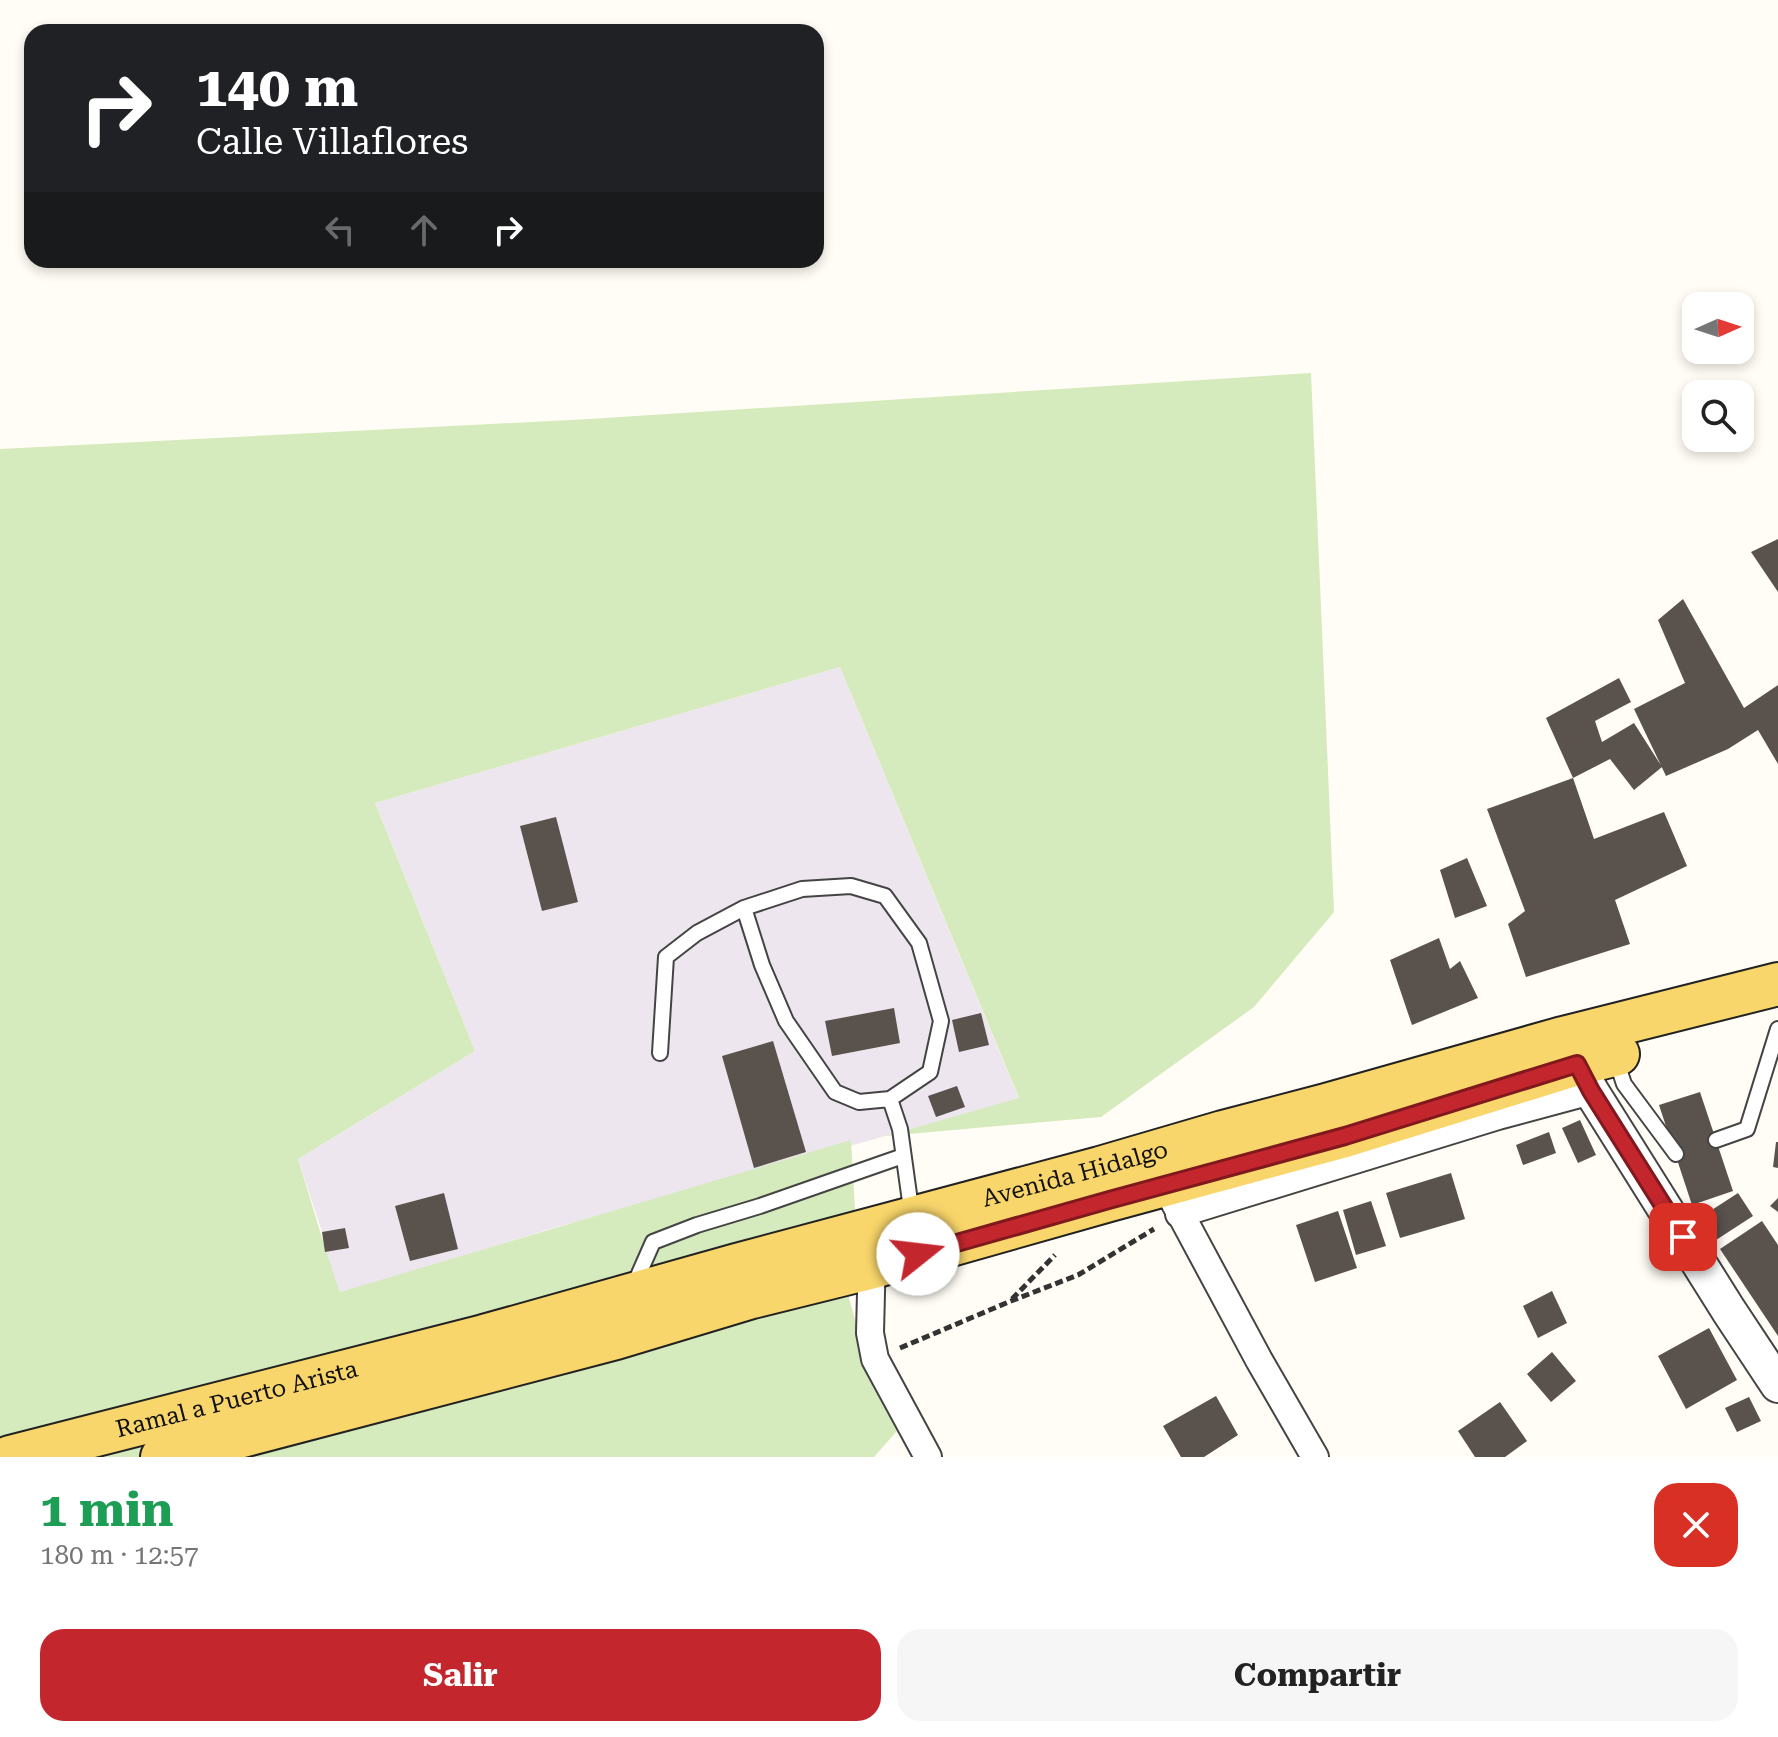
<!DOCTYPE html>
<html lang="es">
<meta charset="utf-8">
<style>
:root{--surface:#fff;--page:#f6f6f6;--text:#222;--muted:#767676;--accent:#c4262e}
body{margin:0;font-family:"Roboto Serif",serif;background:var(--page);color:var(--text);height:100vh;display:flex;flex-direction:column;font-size:30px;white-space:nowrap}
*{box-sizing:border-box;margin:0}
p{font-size:26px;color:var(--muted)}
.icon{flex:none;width:44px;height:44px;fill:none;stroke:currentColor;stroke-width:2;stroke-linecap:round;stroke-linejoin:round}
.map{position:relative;height:1457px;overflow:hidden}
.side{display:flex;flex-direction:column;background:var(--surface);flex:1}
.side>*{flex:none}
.guide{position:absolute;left:24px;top:24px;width:800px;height:244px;border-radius:24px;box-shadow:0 4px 12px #0003;background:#202124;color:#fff;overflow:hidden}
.needle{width:52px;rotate:87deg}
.buttons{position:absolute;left:1682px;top:292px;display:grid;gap:16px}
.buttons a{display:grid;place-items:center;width:72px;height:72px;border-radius:16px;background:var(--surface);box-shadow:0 4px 12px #0003;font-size:40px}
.pin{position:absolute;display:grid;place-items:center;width:68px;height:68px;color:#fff;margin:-34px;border-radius:16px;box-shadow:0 4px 12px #0006}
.me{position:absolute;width:88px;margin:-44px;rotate:74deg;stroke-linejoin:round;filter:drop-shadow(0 0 6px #0008)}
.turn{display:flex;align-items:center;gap:28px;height:168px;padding:0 40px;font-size:36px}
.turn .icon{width:104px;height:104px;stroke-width:2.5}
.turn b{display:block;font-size:56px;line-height:68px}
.lanes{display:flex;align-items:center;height:76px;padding:0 40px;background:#0003;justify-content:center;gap:40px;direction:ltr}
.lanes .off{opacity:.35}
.round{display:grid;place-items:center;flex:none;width:84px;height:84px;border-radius:24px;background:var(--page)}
.head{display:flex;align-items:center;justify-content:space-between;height:136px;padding:0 40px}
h1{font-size:48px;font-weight:700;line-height:60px;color:#1e9e55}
.action{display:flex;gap:16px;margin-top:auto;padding:16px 40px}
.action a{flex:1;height:92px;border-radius:24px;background:var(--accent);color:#fff;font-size:32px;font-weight:700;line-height:92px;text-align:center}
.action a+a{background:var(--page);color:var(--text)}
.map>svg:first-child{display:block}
.industrial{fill:#eee6ef}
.green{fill:#d5ebbd}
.building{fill:#5a524d}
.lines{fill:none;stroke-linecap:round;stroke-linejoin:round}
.service-casing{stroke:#444;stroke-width:18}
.minor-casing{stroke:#444;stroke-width:30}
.tertiary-casing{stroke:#444;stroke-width:38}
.primary-casing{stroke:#222;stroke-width:46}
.path{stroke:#333;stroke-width:5;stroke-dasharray:8 4;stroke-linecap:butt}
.service{stroke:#fff;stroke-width:14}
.minor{stroke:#fff;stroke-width:26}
.tertiary{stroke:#fff;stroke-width:34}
.primary{stroke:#f9d66b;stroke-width:42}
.route-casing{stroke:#7f191e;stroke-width:20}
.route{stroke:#c4262e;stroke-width:14}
.labels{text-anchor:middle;stroke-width:8;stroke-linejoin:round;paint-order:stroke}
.street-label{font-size:24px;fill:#111;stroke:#fff}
</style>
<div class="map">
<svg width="1778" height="1457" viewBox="0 0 1778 1457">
<rect width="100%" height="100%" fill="#fffdf5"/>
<path class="industrial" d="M840,667L1019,1099L550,1229L386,1280L340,1292L325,1252L322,1232L298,1159L475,1051L375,803Z"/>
<path class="green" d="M1311,373L1334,912L1254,1007L1101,1117L886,1136L1019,1098L840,667L375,803L475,1051L298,1159C312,1203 324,1248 340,1292L851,1140L857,1245L849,1298L863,1348L904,1423L874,1457H0V449L589,419Z"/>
<path class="building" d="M1778,539V592L1751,552Z
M1683,599L1744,708L1778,685V764L1758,730L1728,749L1666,776L1634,709L1685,683L1658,620Z
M1619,678L1631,702L1595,721L1602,742L1634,723L1662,767L1634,790L1610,759L1573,778L1546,718Z
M1573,778L1594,839L1664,812L1687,866L1615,900L1630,944L1526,977L1508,924L1525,911L1487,809Z
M556,817L578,902L542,911L520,826Z
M1467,858L1487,906L1455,918L1440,870Z
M1439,938L1450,969L1460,961L1478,998L1412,1025L1390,960Z
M894,1008L900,1043L832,1056L825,1021Z
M981,1013L989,1045L959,1052L952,1020Z
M773,1041L806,1152L754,1168L722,1056Z
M957,1086L965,1107L936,1117L928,1096Z
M1700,1092L1733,1191L1692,1205L1659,1105Z
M1580,1120L1596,1155L1578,1163L1562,1128Z
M1549,1132L1556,1153L1523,1165L1516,1145Z
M1776,1142H1778V1168L1773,1167Z
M1451,1173L1465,1219L1400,1238L1386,1193Z
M444,1193L458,1249L410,1261L395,1206Z
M1738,1193L1753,1216L1716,1240L1701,1217Z
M1778,1198V1212L1770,1206Z
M1371,1201L1386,1246L1356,1255L1343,1210Z
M1338,1211L1357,1268L1315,1282L1296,1225Z
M1762,1221L1778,1245V1336L1720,1249Z
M345,1228L349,1248L325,1252L322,1232Z
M1552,1291L1567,1323L1538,1338L1523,1306Z
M1709,1328L1737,1380L1686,1409L1658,1356Z
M1552,1352L1576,1381L1551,1402L1527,1374Z
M1216,1396L1238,1435L1204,1457H1181L1163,1426Z
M1749,1397L1761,1421L1737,1432L1725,1408Z
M1500,1402L1527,1441L1505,1457H1475L1458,1431Z"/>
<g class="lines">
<g class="service-casing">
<path id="service" d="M660,1053L666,957L697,933L744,908L802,889L851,886L885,896L919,943L941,1021L930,1072L890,1099L859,1102L835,1092L786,1021L762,965L744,908
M1615,1057L1624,1084L1676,1154
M890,1099L900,1129L912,1216
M1716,1140L1747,1129L1778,1029
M634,1285L653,1242L697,1225L760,1206L903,1156"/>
</g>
<g class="minor-casing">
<path id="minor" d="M1172,1198L1259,1360L1315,1457
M1179,1214L1498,1116L1591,1091
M872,1253L870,1333L875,1359L928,1457"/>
</g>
<g class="tertiary-casing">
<path id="tertiary" d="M1565,1042L1591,1091L1729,1311L1778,1385"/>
</g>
<g class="primary-casing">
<g id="primary">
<path id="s1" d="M10,1457L484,1336L737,1265L1100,1168L1223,1132L1326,1105L1563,1038L1778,984"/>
<path d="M162,1457L616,1338L752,1297L873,1267L1109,1200L1345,1136L1577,1064L1618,1054"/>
</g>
</g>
<path class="path" d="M1012,1299L1055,1255
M900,1348L1011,1301L1078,1275L1154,1229"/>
<use href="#service" class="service"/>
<use href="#minor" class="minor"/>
<use href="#tertiary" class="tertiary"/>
<use href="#primary" class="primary"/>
</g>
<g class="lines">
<g class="route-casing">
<path id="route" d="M918,1254L1109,1200L1345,1136L1577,1064L1591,1091L1683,1237"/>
</g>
<use href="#route" class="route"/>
</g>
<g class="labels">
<g class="street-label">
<text dy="8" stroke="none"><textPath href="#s1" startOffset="1102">Avenida Hidalgo</textPath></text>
<text dy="8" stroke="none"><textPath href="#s1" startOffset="234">Ramal a Puerto Arista</textPath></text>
</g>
</g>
</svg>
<div class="buttons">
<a><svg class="needle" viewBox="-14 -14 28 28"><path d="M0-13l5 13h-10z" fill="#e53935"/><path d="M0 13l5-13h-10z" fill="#767676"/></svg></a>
<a><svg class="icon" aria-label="search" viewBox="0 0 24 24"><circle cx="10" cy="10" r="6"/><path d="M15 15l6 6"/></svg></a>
</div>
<div class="pin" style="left:1683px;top:1237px;background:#d93025"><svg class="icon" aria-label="arrive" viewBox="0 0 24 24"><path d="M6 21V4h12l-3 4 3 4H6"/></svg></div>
<svg class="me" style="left:918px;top:1254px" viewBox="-20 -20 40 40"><circle r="19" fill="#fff"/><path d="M0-13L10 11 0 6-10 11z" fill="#c4262e"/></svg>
<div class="guide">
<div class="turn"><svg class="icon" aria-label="right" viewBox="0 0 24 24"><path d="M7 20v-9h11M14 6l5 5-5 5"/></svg><div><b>140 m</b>Calle Villaflores</div></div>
<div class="lanes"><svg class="icon off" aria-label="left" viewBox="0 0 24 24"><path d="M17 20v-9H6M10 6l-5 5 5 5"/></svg><svg class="icon off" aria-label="ahead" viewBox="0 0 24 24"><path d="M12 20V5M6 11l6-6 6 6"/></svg><svg class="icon" aria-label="right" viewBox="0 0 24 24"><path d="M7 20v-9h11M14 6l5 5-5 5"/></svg></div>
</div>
</div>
<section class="side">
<div class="head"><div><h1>1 min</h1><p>180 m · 12:57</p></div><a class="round" style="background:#d93025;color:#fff"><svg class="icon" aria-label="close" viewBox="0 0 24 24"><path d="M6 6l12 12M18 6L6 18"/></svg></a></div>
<div class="action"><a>Salir</a><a>Compartir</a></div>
</section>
